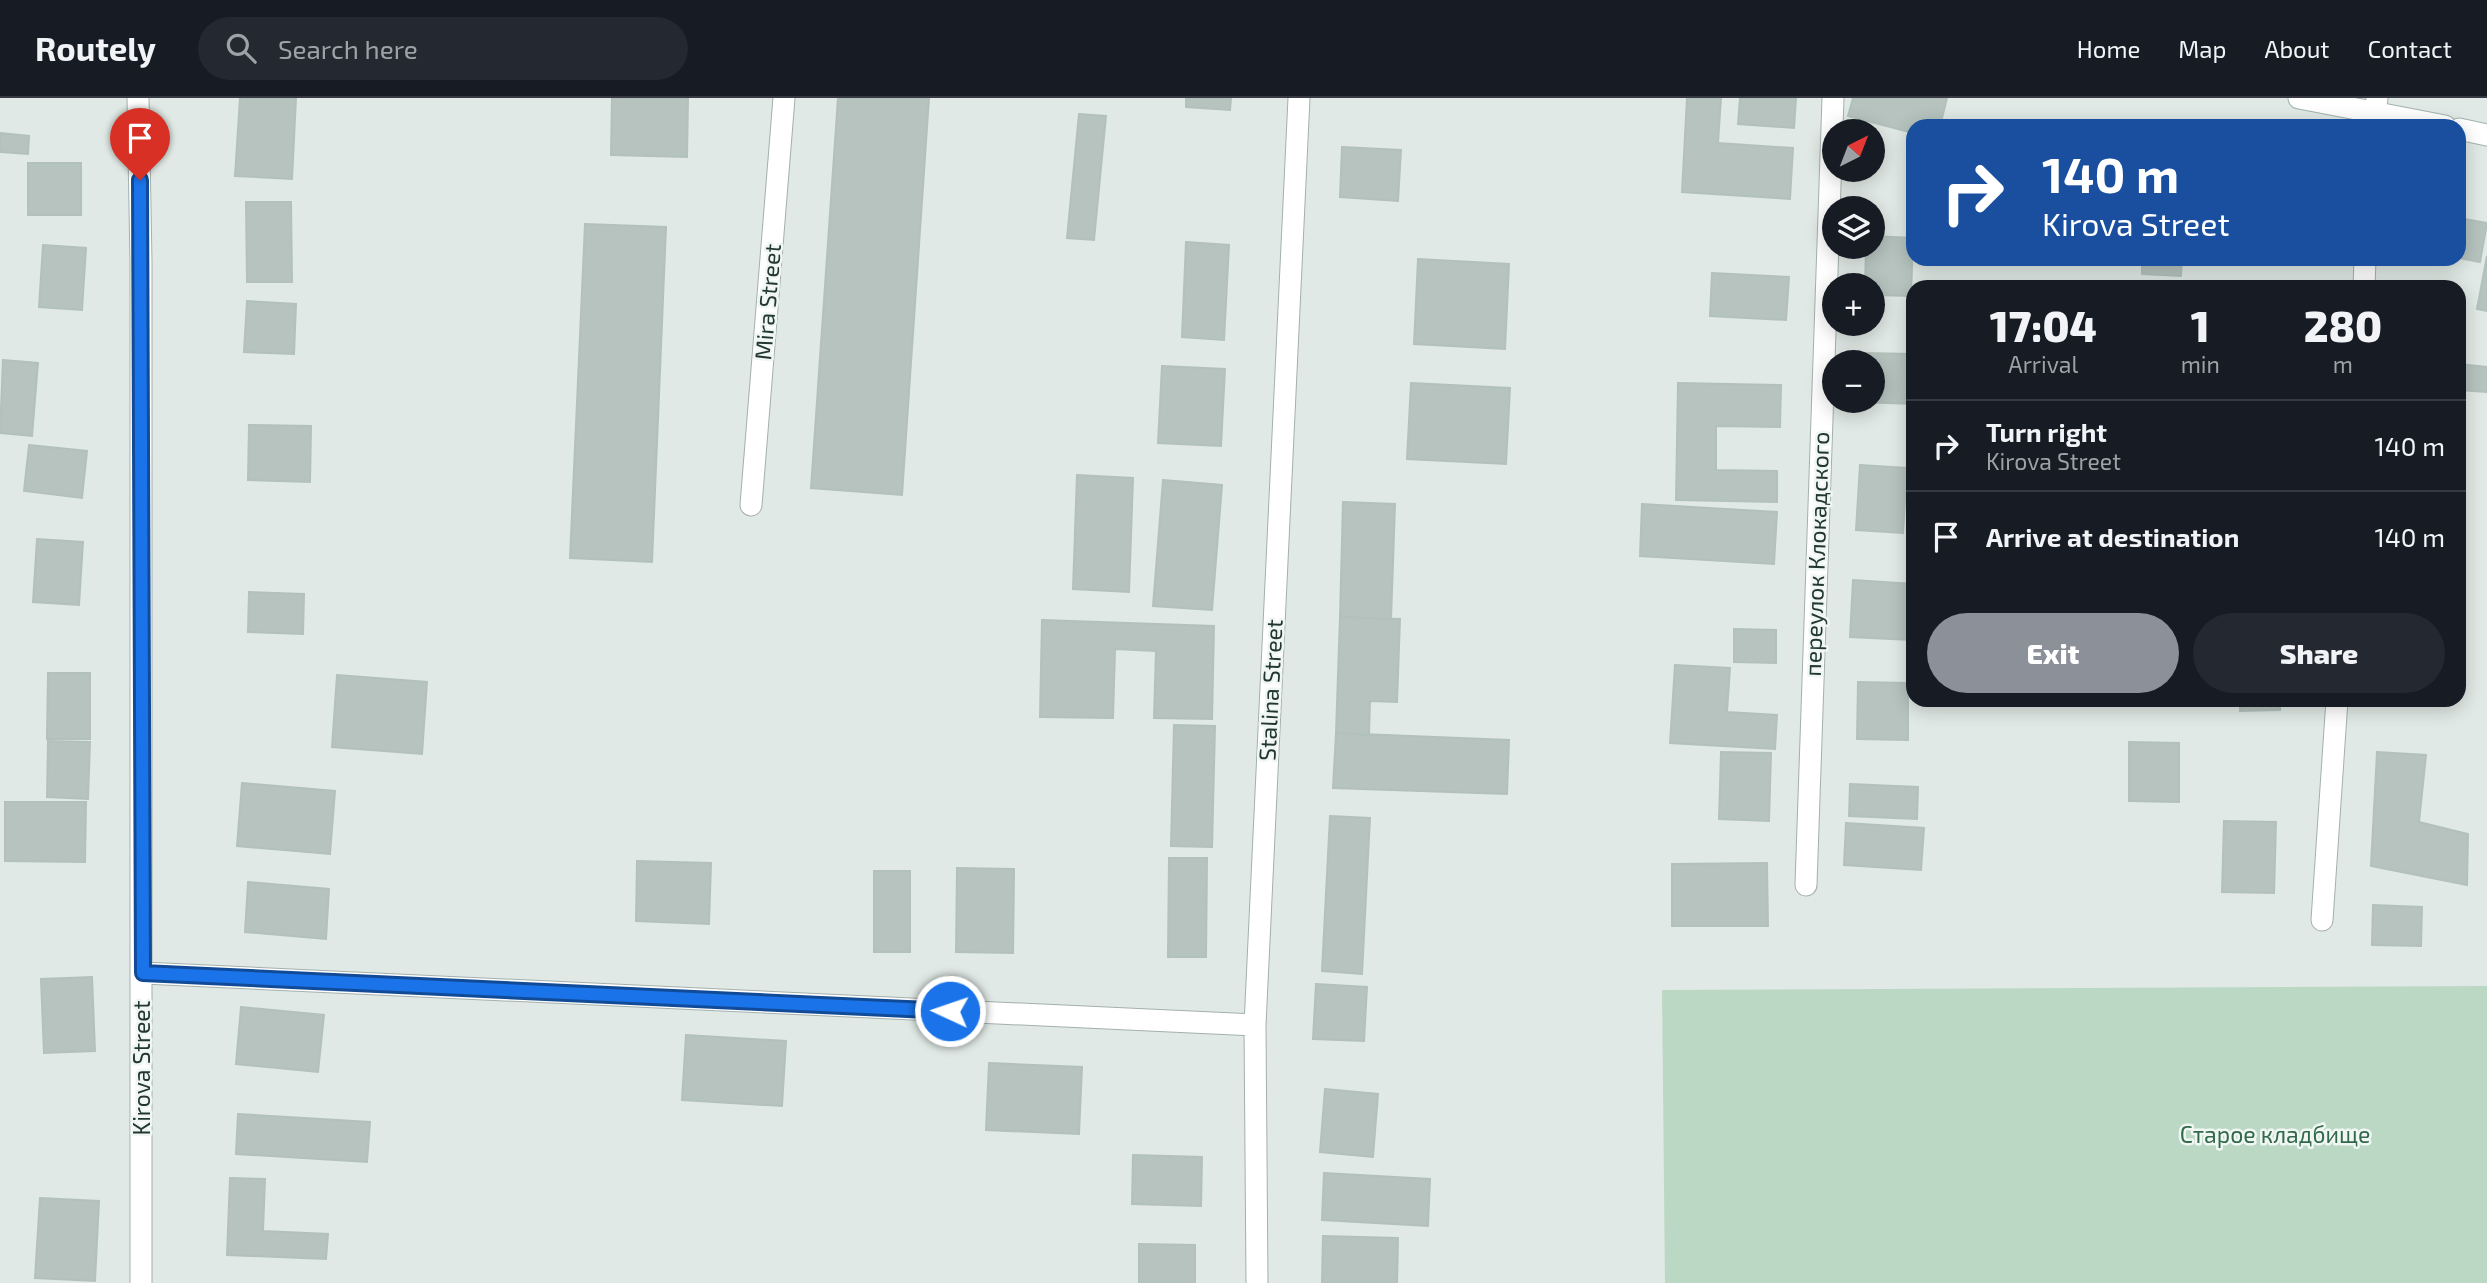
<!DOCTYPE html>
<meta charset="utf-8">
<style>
:root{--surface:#171b24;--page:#242831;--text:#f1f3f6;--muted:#9ea1a6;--line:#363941;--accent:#8c9099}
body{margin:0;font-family:"Exo 2",sans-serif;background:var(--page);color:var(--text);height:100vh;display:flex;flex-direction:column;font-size:26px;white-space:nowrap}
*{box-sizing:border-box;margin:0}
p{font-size:23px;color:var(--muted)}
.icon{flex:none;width:38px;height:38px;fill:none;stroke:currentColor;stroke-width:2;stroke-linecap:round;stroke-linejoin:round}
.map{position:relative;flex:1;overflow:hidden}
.details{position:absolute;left:1906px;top:182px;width:560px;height:427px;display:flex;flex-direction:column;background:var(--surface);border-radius:21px;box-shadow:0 4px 18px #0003}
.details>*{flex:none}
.guide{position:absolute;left:1906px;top:21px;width:560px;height:147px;border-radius:21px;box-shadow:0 4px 18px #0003;background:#1a4fa0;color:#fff;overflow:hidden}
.needle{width:46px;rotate:42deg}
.buttons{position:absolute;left:1822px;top:21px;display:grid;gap:14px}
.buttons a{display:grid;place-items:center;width:63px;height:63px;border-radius:50%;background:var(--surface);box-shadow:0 4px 18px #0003;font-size:35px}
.pin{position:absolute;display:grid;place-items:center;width:60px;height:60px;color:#fff;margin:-72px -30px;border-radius:50% 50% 50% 0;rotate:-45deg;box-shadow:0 0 7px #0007}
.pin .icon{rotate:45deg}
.me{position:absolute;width:77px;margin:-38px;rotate:273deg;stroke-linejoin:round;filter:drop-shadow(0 0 5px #0008)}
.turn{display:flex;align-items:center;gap:24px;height:147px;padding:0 21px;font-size:32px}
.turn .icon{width:91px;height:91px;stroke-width:2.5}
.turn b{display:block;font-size:49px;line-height:60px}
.eta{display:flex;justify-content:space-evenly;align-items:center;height:119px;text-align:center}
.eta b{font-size:42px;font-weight:800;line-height:49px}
.primary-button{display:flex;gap:14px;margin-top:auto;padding:14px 21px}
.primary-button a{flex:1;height:80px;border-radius:42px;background:var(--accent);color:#fff;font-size:28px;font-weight:800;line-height:80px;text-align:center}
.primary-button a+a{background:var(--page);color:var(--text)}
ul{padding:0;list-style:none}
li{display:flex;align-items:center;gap:21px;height:91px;padding:0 21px;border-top:2px solid var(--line)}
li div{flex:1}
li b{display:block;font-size:26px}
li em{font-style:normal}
header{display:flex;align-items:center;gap:42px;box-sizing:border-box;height:98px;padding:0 35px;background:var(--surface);border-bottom:2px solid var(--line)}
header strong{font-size:33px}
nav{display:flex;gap:38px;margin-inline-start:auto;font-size:24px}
.search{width:490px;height:63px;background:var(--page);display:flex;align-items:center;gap:18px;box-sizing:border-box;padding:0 24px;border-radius:38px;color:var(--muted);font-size:26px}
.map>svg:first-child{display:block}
.green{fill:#bbd8c4}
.building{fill:#b6c3be;stroke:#b3c1bc;stroke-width:2}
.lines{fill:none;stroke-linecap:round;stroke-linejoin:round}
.street-casing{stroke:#a4b0ac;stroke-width:23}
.secondary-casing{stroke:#a1b3ad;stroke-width:23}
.street{stroke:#fff;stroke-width:21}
.secondary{stroke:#fff;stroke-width:21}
.route-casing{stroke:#114b97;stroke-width:18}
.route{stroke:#1a73e8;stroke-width:12}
.labels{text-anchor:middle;stroke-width:5;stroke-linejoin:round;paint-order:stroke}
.street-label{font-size:23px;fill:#233732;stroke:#f0f6f3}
.park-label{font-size:23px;fill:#32694a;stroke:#f0f6f3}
</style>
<header>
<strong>Routely</strong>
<div class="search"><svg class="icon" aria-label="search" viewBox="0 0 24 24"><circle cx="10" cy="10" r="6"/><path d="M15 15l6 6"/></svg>Search here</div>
<nav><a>Home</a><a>Map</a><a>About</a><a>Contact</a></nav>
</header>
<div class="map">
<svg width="2487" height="1185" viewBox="0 0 2487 1185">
<rect width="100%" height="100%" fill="#e0e9e5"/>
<path class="green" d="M2487,888V1185H1665L1662,892Z"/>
<path class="building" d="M240,0H296L292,81L235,78Z
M612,0H688L687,59L611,57Z
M838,0H929L902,397L811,390Z
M1186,0H1231L1230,12L1186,9Z
M1687,0H1721L1718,45L1793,50L1790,101L1682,94Z
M1740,0H1796L1794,30L1738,26Z
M1853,0H1947L1940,28H1913V35L1848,18Z
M1079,16L1106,18L1094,142L1067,140Z
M0,35L29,38L28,56L0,54Z
M1342,49L1401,52L1398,103L1340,99Z
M28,65H81V117H28Z
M246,104H291L292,184H247Z
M2459,120L2487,125L2480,164L2459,160Z
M585,126L666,129L652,464L570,460Z
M1872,138L1913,140L1911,198L1872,197V187H1865L1866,149H1872Z
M1186,144L1229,147L1224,242L1182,239Z
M43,147L86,150L82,212L39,209Z
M2487,158V213L2477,211Z
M1418,161L1509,166L1505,251L1414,246Z
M2142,161H2182L2181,178L2142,176Z
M1712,175L1789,179L1786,222L1710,218Z
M247,203L296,206L294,256L244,254Z
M1862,255L1913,256V306L1860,304L1872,303V264H1861Z
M3,262L38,265L32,338L0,335Z
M2459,266L2487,269V294L2459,292Z
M1162,268L1225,271L1221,348L1158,345Z
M1411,285L1510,290L1506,366L1407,361Z
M1678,285L1781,287L1780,329L1716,328V372L1777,373V404L1676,402Z
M249,327L311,328L310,384L248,382Z
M29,347L87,353L82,400L24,393Z
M1860,367L1907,370L1903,435L1856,432Z
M1077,377L1133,380L1129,494L1073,491Z
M1163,382L1222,387L1212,512L1153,508Z
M1343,404L1395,406L1391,521L1340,519Z
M1642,406L1777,414L1774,466L1640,458Z
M37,441L83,444L79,507L33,504Z
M1853,482L1913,486L1911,542L1850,539Z
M249,494L304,496L303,536L248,534Z
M1340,519L1400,521L1397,604L1370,603L1369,637L1336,635Z
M1042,522L1214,528L1212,621L1154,620L1156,553L1115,551L1113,620L1040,619Z
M1734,531L1776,532V565L1734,564Z
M1675,567L1730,570L1727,614L1777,617L1775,651L1670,645Z
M48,575H90V641H47Z
M337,577L427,584L422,656L332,649Z
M1858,584L1908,585V642L1857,641Z
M2240,602H2280V612L2240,613Z
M1174,627L1215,628L1212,749L1171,748Z
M1336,635L1509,642L1507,696L1333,690Z
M48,643L90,644L88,701L47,699Z
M2129,644L2179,645V704L2129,703Z
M1721,654L1771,655L1769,723L1719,721Z
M2377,654L2426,657L2419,724L2468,736L2467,787L2371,768Z
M242,685L335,693L330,756L237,748Z
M1850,686L1918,689L1917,721L1849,718Z
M5,704H86L85,764L5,763Z
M1330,718L1370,720L1362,876L1322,873Z
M2224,723L2276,724L2274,795L2222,794Z
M1846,725L1924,730L1921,772L1844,767Z
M1169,760H1207L1206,859H1168Z
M637,763L711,765L709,826L636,823Z
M1767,765L1768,828H1672V766Z
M957,770L1014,771L1013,855L956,854Z
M874,773H910V854H874Z
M248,784L329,791L326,841L245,834Z
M2373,807L2422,809L2421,848L2372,847Z
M92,879L95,953L44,955L41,881Z
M1316,886L1367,889L1364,943L1313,941Z
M241,909L324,917L318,974L236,966Z
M686,937L786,943L782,1008L682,1002Z
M989,965L1082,969L1079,1036L986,1032Z
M1325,991L1378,996L1373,1059L1320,1054Z
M238,1016L370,1024L367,1064L236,1056Z
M1133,1057L1202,1059L1201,1108L1132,1106Z
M1324,1075L1430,1081L1428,1128L1322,1122Z
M230,1080L265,1081L263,1133L328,1136L326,1161L227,1157Z
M40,1100L99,1103L95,1183L35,1180Z
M1323,1138L1398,1140L1397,1185H1322Z
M1139,1146L1195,1147V1185H1139Z"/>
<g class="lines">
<g class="street-casing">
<path id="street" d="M138,0L141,164V1185
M2374,28L2377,0
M2364,189L2365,161
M751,407L784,0
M1806,787L1833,0
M2322,822L2337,602
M143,875L1255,927
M1257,1185L1255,927L1299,0"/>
</g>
<g class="secondary-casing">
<path id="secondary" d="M2299,0L2445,28
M2459,31L2487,37"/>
</g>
<use href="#street" class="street"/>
<use href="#secondary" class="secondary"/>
</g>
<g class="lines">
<g class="route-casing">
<path id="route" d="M140,82L143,875L950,913"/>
</g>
<use href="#route" class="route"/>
</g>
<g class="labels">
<g class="street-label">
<text transform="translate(768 204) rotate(-85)" y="8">Mira Street</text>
<text transform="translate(1817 456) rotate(-88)" y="8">переулок Клокадского</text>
<text transform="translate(1271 592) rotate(-87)" y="8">Stalina Street</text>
<text transform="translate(142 970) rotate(-90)" y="8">Kirova Street</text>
</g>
<g class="park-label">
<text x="2275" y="1045">Старое кладбище</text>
</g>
</g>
</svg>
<div class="buttons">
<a><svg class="needle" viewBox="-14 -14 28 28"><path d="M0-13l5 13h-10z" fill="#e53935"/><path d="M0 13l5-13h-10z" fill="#9ea1a6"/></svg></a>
<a><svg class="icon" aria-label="layers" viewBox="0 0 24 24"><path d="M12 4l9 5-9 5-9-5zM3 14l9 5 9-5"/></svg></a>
<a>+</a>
<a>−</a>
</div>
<div class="pin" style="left:140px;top:82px;background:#d93025"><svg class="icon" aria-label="arrive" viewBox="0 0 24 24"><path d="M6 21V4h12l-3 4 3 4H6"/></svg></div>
<svg class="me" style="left:950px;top:913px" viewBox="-20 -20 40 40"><circle r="17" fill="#1a73e8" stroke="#fff" stroke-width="3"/><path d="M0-11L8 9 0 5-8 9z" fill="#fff"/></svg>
<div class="guide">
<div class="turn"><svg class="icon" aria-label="right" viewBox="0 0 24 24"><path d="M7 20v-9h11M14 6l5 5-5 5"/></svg><div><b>140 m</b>Kirova Street</div></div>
</div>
<section class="details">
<div class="eta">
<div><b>17:04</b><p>Arrival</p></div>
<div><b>1</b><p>min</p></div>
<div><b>280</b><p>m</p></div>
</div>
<ul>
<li><svg class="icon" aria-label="right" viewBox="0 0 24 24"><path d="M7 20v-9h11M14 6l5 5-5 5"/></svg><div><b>Turn right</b><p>Kirova Street</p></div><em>140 m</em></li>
<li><svg class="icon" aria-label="arrive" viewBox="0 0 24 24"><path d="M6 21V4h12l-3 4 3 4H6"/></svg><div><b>Arrive at destination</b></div><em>140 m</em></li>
</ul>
<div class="primary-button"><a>Exit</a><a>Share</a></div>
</section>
</div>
